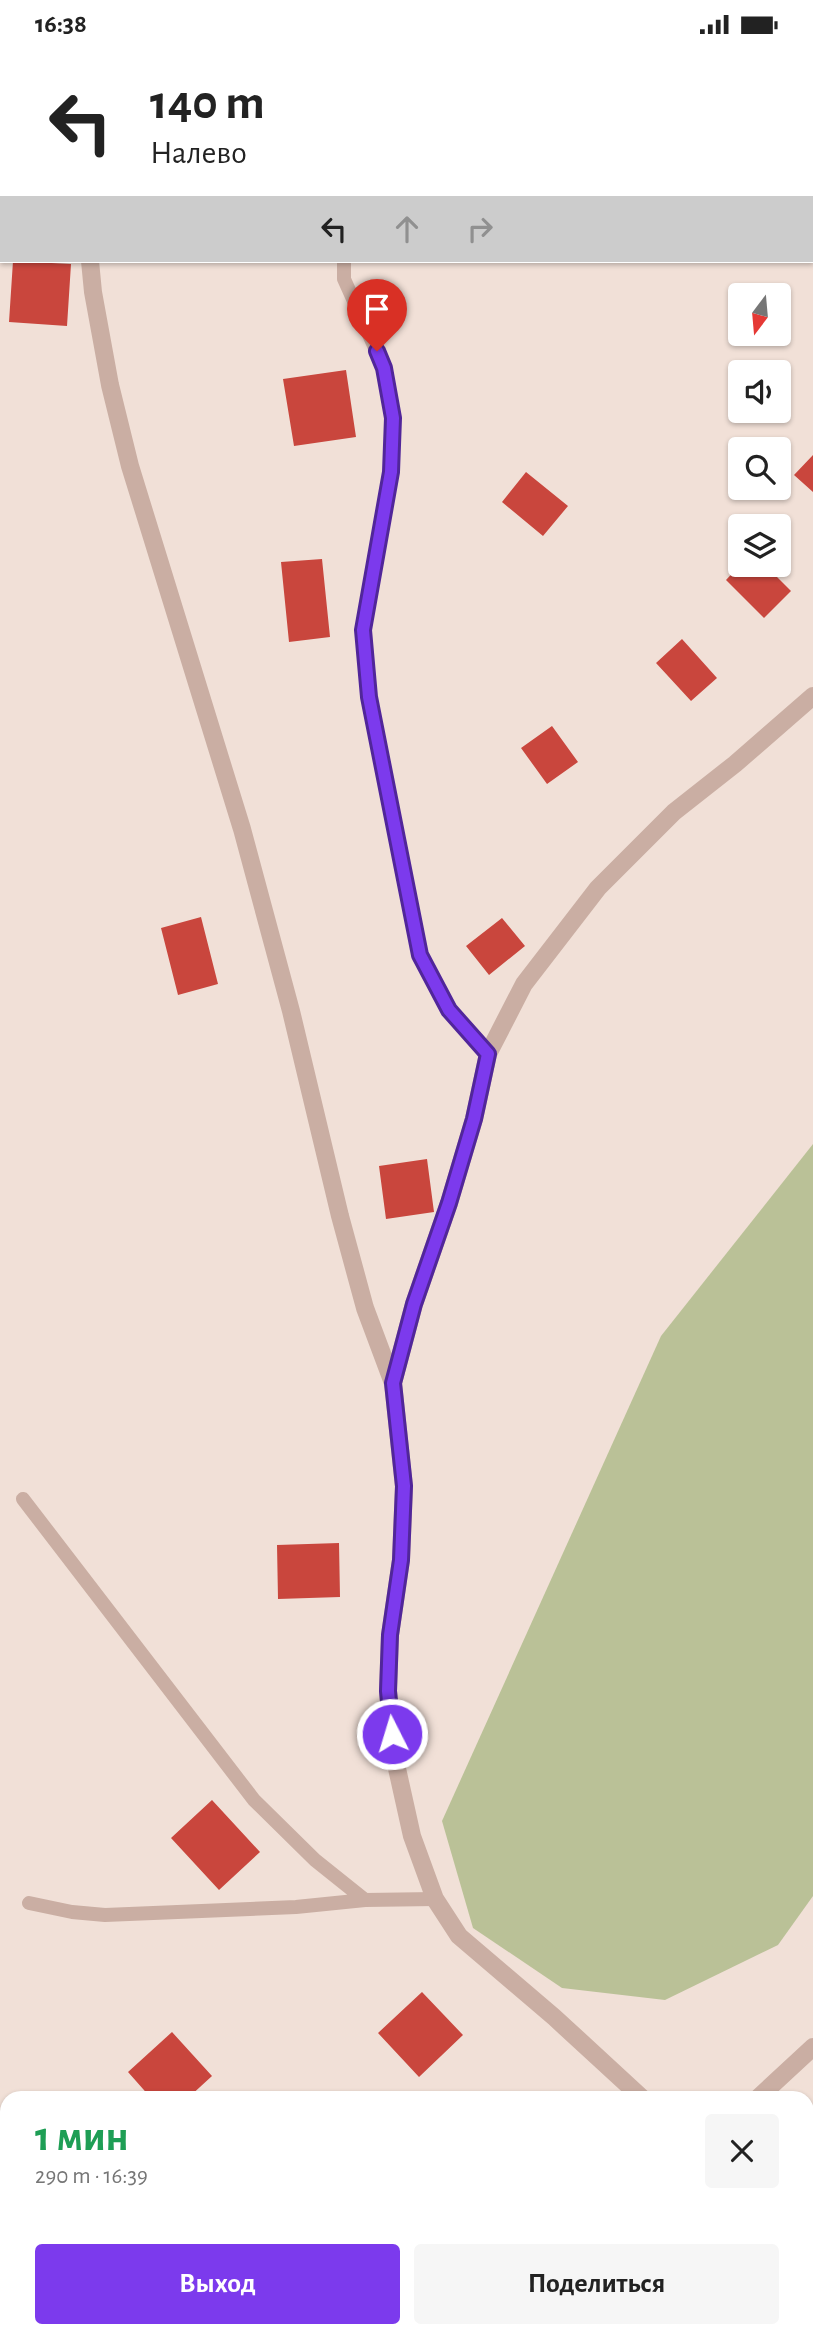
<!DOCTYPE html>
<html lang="ru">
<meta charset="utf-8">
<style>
:root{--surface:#fff;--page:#f6f6f6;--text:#222;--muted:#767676;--accent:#7c3aed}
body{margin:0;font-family:"Alegreya Sans",sans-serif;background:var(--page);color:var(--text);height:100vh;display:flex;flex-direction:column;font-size:26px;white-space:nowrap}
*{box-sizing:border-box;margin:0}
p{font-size:23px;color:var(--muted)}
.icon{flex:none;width:38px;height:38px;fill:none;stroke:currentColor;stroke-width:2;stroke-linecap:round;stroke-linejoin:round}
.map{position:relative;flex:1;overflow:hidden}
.sheet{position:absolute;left:0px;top:2042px;width:814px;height:247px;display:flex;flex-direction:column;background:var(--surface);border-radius:21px 21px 0 0;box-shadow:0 2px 5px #0004}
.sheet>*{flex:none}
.banner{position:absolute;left:0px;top:0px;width:814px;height:214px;box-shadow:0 2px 5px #0004;background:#fff;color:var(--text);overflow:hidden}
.needle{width:46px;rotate:196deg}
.controls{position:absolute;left:728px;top:234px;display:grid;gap:14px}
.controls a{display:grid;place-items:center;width:63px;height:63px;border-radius:7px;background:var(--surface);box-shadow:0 2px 5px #0004;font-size:35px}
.pin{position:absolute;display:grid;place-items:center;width:60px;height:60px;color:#fff;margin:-72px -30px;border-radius:50% 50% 50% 0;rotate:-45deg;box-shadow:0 0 7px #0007}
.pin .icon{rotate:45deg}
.me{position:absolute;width:77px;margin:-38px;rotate:355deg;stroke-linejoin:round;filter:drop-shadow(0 0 5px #0008)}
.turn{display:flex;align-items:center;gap:24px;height:147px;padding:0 35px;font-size:32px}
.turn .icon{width:91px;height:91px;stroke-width:2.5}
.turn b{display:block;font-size:49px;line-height:60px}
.lanes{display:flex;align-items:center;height:66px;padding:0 35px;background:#0003;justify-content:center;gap:35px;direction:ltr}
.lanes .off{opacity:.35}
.round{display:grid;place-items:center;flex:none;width:74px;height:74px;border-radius:7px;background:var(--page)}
.headline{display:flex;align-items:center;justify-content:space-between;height:119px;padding:0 35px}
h1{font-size:42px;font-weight:600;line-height:52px;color:#1e9e55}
.button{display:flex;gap:14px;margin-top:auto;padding:14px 35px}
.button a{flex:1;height:80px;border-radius:7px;background:var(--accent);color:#fff;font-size:28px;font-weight:600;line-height:80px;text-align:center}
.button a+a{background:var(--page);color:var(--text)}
.status{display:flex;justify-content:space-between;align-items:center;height:49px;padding:0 35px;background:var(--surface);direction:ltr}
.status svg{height:19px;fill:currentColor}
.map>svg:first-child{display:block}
.green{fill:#bac197}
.building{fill:#c9463d}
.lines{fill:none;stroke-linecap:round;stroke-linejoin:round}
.service{stroke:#caaea3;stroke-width:14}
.minor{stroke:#caaea3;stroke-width:18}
.tertiary{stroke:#caaea3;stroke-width:18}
.route-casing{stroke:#51269a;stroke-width:18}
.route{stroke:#7c3aed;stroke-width:12}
</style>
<div class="status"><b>16:38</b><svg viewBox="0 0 49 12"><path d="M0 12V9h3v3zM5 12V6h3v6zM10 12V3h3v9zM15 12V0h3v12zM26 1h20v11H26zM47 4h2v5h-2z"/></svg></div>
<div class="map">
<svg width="813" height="2288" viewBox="0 0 813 2288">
<rect width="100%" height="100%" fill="#f1e0d7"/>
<path class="green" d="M813,1095V1847L778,1896L665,1951L562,1939L473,1879L442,1772L661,1287Z"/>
<path class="building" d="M13,212L71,215L67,277L9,273Z
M346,321L356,388L294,397L283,330Z
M813,406V443L794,426Z
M526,423L568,457L543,487L502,453Z
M322,510L330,588L289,593L281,513Z
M740,516H765L791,542L764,569L726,531Z
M682,590L717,629L691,652L656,614Z
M552,677L578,713L547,735L521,699Z
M201,868L218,935L178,946L161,879Z
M502,869L525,897L489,926L466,897Z
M427,1110L434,1163L386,1170L379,1117Z
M339,1494L340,1548L278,1550L277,1496Z
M212,1751L260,1803L219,1841L171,1789Z
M422,1943L463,1986L419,2028L378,1984Z
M172,1983L212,2027L188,2049H151L128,2023Z
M708,2282H771L776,2288H701Z"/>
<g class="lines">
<path class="service" d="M197,2L198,0
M507,2L508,0
M344,212V230L384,319L393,369L391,423L363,581L369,648L420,906L449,961L488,1005
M23,1450L254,1751L315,1811L365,1851
M29,1854L72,1863L105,1866L296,1858L365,1851L435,1850"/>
<path class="minor" d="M90,212L93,243L110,336L130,417L242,780L291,962L340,1167L365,1259L393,1334L404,1438L401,1511L390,1586L388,1642L394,1706L412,1787L435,1850L459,1887L554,1968L642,2049
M393,1334L414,1255L449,1154L474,1070L488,1005L524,935L598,839L674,763L735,715L813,647
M758,2049L813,1998
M807,2221L813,2228
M513,2288L520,2282"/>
<path class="tertiary" d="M0,24H2
M812,152H813"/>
</g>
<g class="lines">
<g class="route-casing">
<path id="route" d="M377,302L384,319L393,369L391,423L363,581L369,648L420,906L449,961L488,1005L474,1070L449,1154L414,1255L393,1334L404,1437L401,1511L390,1586L388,1642L392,1685"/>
</g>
<use href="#route" class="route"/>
</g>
</svg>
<div class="controls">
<a><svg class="needle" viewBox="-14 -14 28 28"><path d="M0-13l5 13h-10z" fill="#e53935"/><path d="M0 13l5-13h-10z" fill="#767676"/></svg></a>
<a><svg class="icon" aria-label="sound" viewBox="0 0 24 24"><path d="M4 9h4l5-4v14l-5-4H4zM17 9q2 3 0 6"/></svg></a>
<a><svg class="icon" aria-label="search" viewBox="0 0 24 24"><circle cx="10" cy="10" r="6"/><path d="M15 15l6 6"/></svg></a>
<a><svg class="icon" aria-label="layers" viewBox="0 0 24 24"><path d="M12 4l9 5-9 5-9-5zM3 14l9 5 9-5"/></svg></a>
</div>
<div class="pin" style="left:377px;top:302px;background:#d93025"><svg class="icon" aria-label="arrive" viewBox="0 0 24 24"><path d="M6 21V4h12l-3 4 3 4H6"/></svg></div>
<svg class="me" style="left:392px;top:1685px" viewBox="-20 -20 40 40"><circle r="17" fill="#7c3aed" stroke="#fff" stroke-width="3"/><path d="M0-11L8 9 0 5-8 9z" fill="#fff"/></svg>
<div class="banner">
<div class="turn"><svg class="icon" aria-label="left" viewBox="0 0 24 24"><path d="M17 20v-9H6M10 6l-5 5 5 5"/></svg><div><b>140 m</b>Налево</div></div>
<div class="lanes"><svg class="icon" aria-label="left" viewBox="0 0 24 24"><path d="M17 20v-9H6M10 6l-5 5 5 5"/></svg><svg class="icon off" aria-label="ahead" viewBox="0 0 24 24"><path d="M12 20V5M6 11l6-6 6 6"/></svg><svg class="icon off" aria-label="right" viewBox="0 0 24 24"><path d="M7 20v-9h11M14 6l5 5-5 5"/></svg></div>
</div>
<section class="sheet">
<div class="headline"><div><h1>1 мин</h1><p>290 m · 16:39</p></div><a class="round"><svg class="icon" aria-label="close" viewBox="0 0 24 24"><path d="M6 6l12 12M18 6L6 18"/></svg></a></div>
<div class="button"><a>Выход</a><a>Поделиться</a></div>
</section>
</div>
